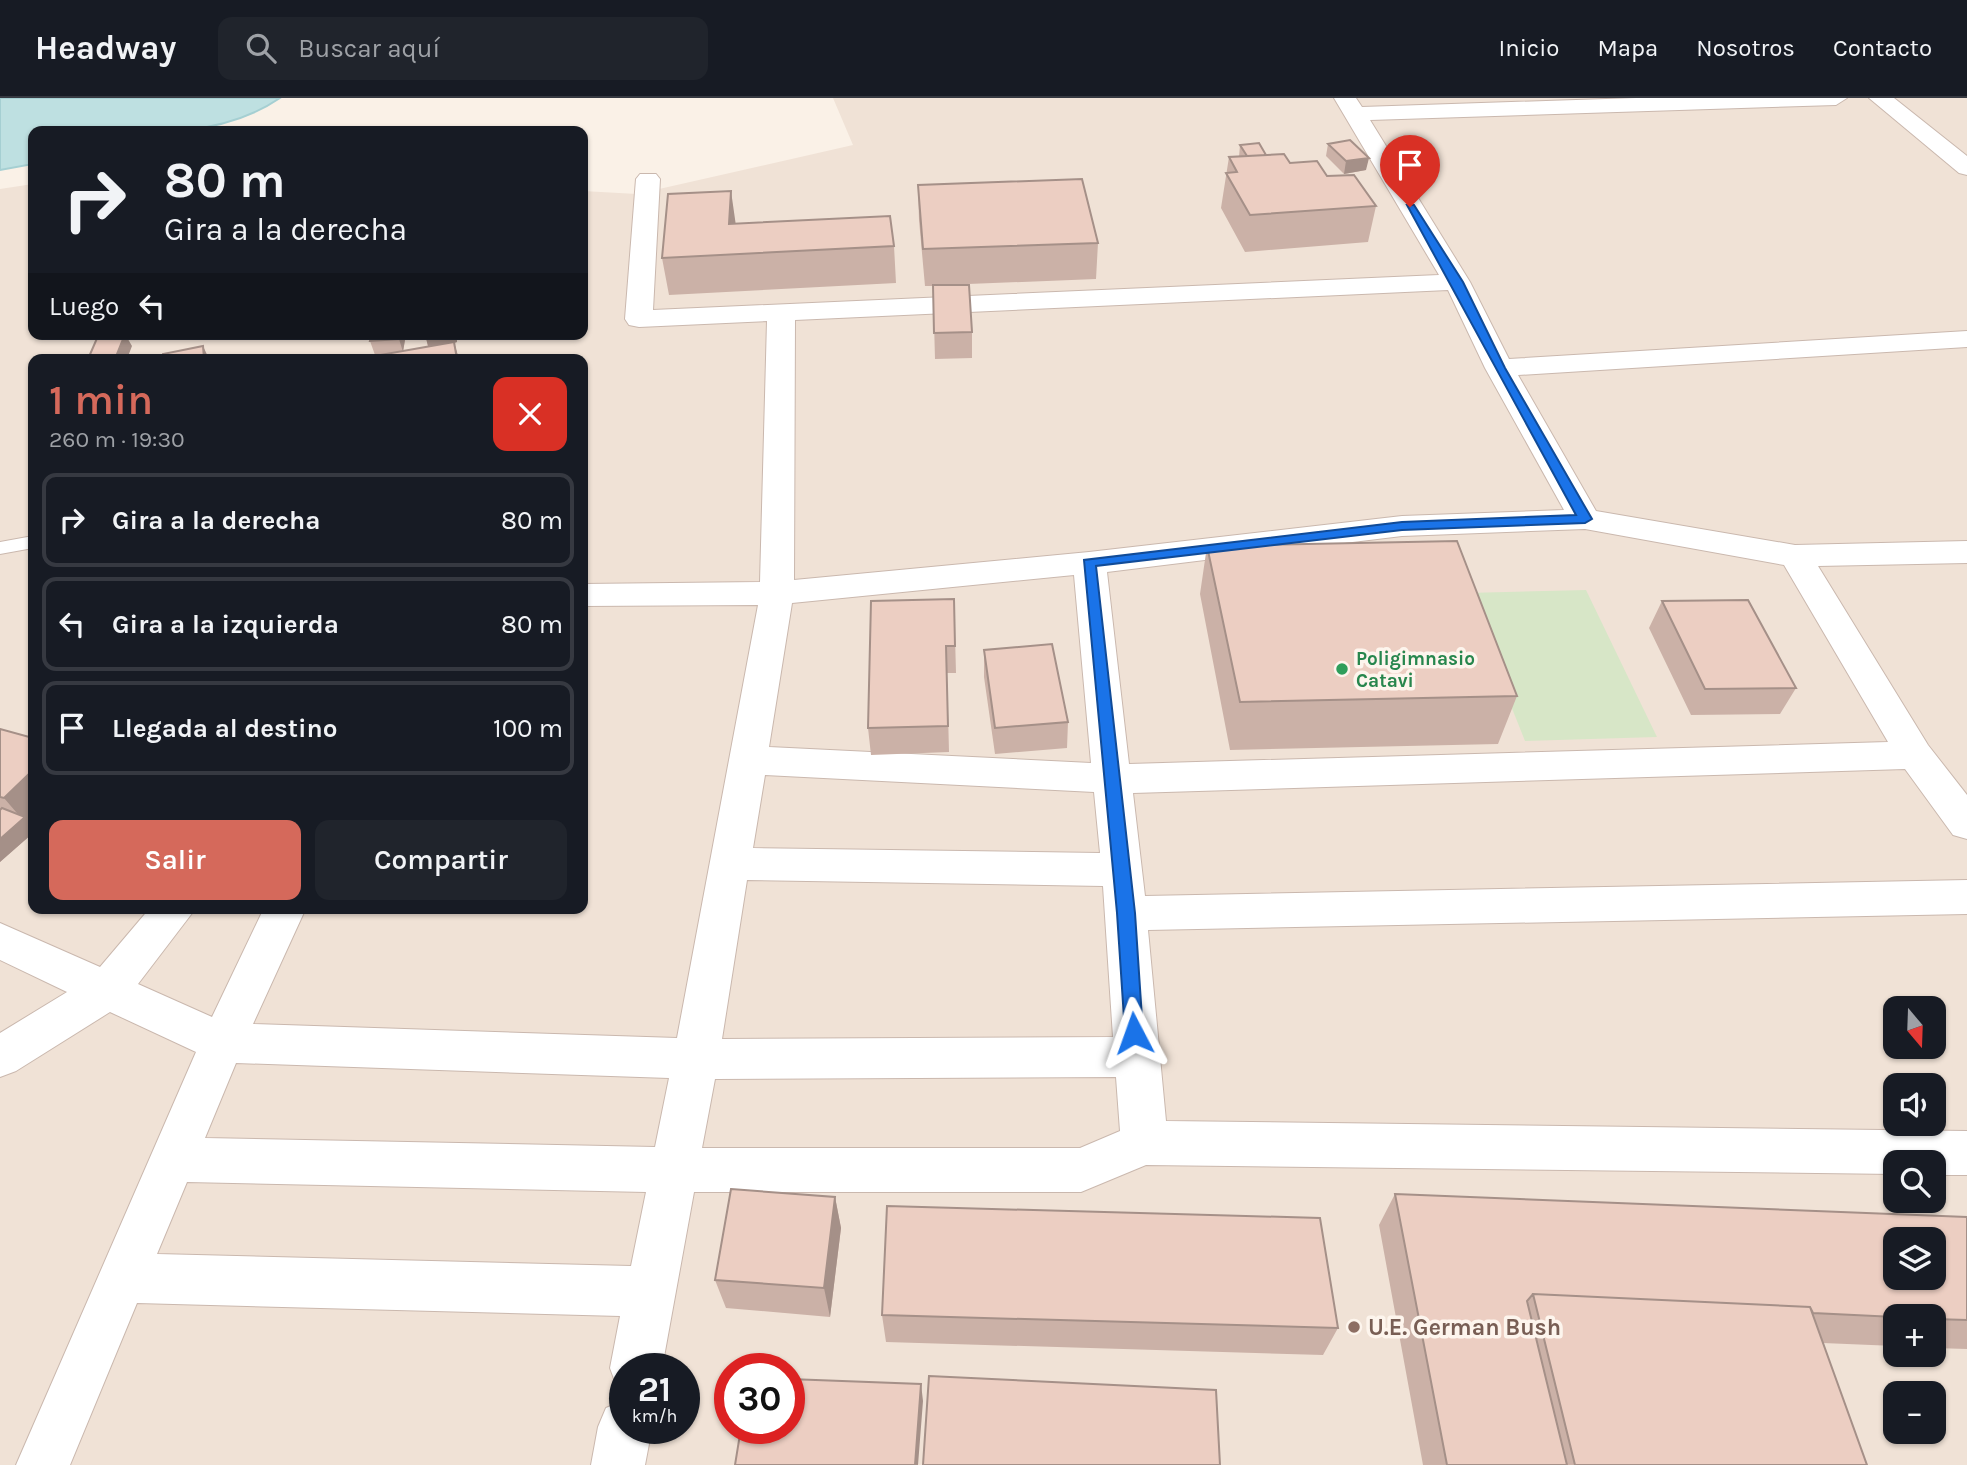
<!DOCTYPE html>
<html lang="es">
<meta charset="utf-8">
<style>
:root{--surface:#171b24;--page:#20242c;--text:#f1f3f6;--muted:#9ea1a6;--line:#363941;--accent:#d5695b}
body{margin:0;font-family:Karla,sans-serif;background:var(--page);color:var(--text);height:100vh;display:flex;flex-direction:column;font-size:26px;white-space:nowrap}
*{box-sizing:border-box;margin:0}
p{font-size:23px;color:var(--muted)}
.icon{flex:none;width:38px;height:38px;fill:none;stroke:currentColor;stroke-width:2;stroke-linecap:round;stroke-linejoin:round}
.map{position:relative;flex:1;overflow:hidden}
.panel{position:absolute;left:28px;top:256px;width:560px;height:560px;display:flex;flex-direction:column;background:var(--surface);border-radius:14px;box-shadow:0 2px 5px #0004}
.panel>*{flex:none}
.guide{position:absolute;left:28px;top:28px;width:560px;height:214px;border-radius:14px;box-shadow:0 2px 5px #0004;background:#171b24;color:var(--text);overflow:hidden}
.needle{width:46px;rotate:161deg}
.buttons{position:absolute;left:1883px;top:898px;display:grid;gap:14px}
.buttons a{display:grid;place-items:center;width:63px;height:63px;border-radius:14px;background:var(--surface);box-shadow:0 2px 5px #0004;font-size:35px}
.speed{position:absolute;left:609px;top:1255px;display:flex;gap:14px;font-size:35px;font-weight:700;text-align:center}
.speed>*{display:grid;place-content:center;width:91px;height:91px;border-radius:50%;background:var(--surface);box-shadow:0 2px 5px #0004;line-height:1}
.speed small{font-size:18px;font-weight:400}
.speed .limit{border:10px solid #d22;background:#fff;color:#111}
.pin{position:absolute;display:grid;place-items:center;width:60px;height:60px;color:#fff;margin:-72px -30px;border-radius:50% 50% 50% 0;rotate:-45deg;box-shadow:0 0 7px #0007}
.pin .icon{rotate:45deg}
.me{position:absolute;width:77px;margin:-38px;rotate:356deg;stroke-linejoin:round;filter:drop-shadow(0 0 5px #0008)}
.turn{display:flex;align-items:center;gap:24px;height:147px;padding:0 21px;font-size:32px}
.turn .icon{width:91px;height:91px;stroke-width:2.5}
.turn b{display:block;font-size:49px;line-height:60px}
.then{display:flex;align-items:center;height:66px;padding:0 21px;background:#0003;gap:14px;font-size:26px}
.round{display:grid;place-items:center;flex:none;width:74px;height:74px;border-radius:14px;background:var(--page)}
.overview{display:flex;align-items:center;justify-content:space-between;height:119px;padding:0 21px}
h1{font-size:42px;font-weight:600;line-height:52px;color:var(--accent)}
.action{display:flex;gap:14px;margin-top:auto;padding:14px 21px}
.action a{flex:1;height:80px;border-radius:14px;background:var(--accent);color:#fff;font-size:28px;font-weight:600;line-height:80px;text-align:center}
.action a+a{background:var(--page);color:var(--text)}
ul{padding:0;list-style:none}
li{display:flex;align-items:center;gap:21px;height:94px;margin:0 14px 10px;padding:0 7px;border:4px solid var(--line);border-radius:14px}
li div{flex:1}
li b{display:block;font-size:26px}
li em{font-style:normal}
header{display:flex;align-items:center;gap:42px;box-sizing:border-box;height:98px;padding:0 35px;background:var(--surface);border-bottom:2px solid var(--line)}
header strong{font-size:33px}
nav{display:flex;gap:38px;margin-inline-start:auto;font-size:24px}
.search{width:490px;height:63px;background:var(--page);display:flex;align-items:center;gap:18px;box-sizing:border-box;padding:0 24px;border-radius:14px;color:var(--muted);font-size:26px}
.map>svg:first-child{display:block}
.residential{fill:#f0e2d6;fill-rule:evenodd}
.green{fill:#d7e6c7}
.water{fill:#bee0e1;stroke:#a5cfd2;stroke-width:2}
.lines{fill:none;stroke-linecap:round;stroke-linejoin:round}
.lane-casing{stroke:#cab8ae;stroke-width:2}
.street-casing{stroke:#cab8ae;stroke-width:2}
.lane{fill:#fff;fill-rule:evenodd}
.street{fill:#fff;fill-rule:evenodd}
.wall{fill:#cbb1a7}
.shaded-wall{fill:#a59088}
.building{fill:#eccec2;stroke:#a59088;stroke-width:2;fill-rule:evenodd}
.route{fill:#1a73e8;stroke:#114b97;stroke-width:2}
.leisure-dot{fill:#2e9e5b;stroke:#fdf5ed;stroke-width:2.5}
.education-dot{fill:#8d6e63;stroke:#fdf5ed;stroke-width:2.5}
.labels{text-anchor:middle;stroke-width:7;stroke-linejoin:round;paint-order:stroke}
.leisure-label{font-size:19px;font-weight:bold;fill:#27864d;stroke:#fdf5ed;text-anchor:start}
.near-education-label{font-size:23px;font-weight:bold;fill:#785e54;stroke:#fdf5ed;text-anchor:start}
</style>
<header>
<strong>Headway</strong>
<div class="search"><svg class="icon" aria-label="search" viewBox="0 0 24 24"><circle cx="10" cy="10" r="6"/><path d="M15 15l6 6"/></svg>Buscar aquí</div>
<nav><a>Inicio</a><a>Mapa</a><a>Nosotros</a><a>Contacto</a></nav>
</header>
<div class="map">
<svg width="1967" height="1367" viewBox="0 0 1967 1367">
<rect width="100%" height="100%" fill="#faf1e7"/>
<path class="residential" d="M833,0H1967V1367H0V91L33,86V236H583V93L637,96L853,47ZM33,261H583V810H33ZM1895,910H1934V948H1895ZM1895,987H1934V1026H1895ZM1895,1064H1934V1102H1895ZM1895,1141H1934V1180H1895ZM1895,1218H1934V1256H1895ZM625,1270H684V1330H625ZM730,1270H789V1330H730ZM1895,1295H1934V1334H1895Z"/>
<path class="green" d="M1586,492L1657,639L1525,643L1466,495Z"/>
<path class="water" d="M0,0H280C210,48 113,33 33,33V66L0,72Z"/>
<g class="lines">
<g class="lane-casing">
<path id="lane" d="M33,438V450L0,456V444Z"/>
</g>
<g class="street-casing">
<path id="street" d="M1334,0H1356L1362,9L1636,0H1847L1836,7L1370,22L1470,184L1509,261L1967,233V249L1518,277L1596,413L1795,447L1967,443V465L1818,468L1928,647L1967,697V741L1953,737L1905,671L1133,695L1145,798L1967,782V816L1148,832L1166,1023L1967,1033V1077H1934V1064H1895V1076L1146,1067L1081,1094H694L662,1270H625V1292L617,1289L610,1270L620,1218L137,1205L70,1367H16L196,954L110,914L16,973L0,979V935L67,894L0,862V825L100,869L150,810H196L138,886L212,919L264,810H306L253,926L677,940L758,507L583,508V486L760,484L767,223L639,229L629,227L625,221L636,81L640,76H656L660,81L653,212L1439,177ZM1448,192L1485,270L1564,412L1402,418L1089,454L794,482L795,222ZM1585,431L1784,467L1888,644L1129,666L1107,474L1402,438ZM1074,477L1091,665L769,649L792,505ZM765,677L1094,694L1100,755L753,750ZM747,782L1103,788L1113,939L722,941ZM236,965L669,980L655,1049L205,1040ZM1116,979L1120,1033L1080,1050H702L715,981ZM187,1084L646,1094L631,1168L157,1156Z
M1869,0H1894L1967,58V77L1959,75Z
M625,1302V1330H652L645,1367H591L598,1329L606,1310Z"/>
</g>
<use href="#lane" class="lane"/>
<use href="#street" class="street"/>
</g>
<path class="wall" d="M1328,46L1366,72L1344,76L1326,58Z
M1240,47L1266,57L1327,78L1376,108L1368,144L1245,154L1221,110L1229,59H1239Z
M918,87L1098,145L1096,181L943,187L972,234V260L935,261L933,188H925L919,122Z
M736,125L894,148L896,185L669,197L662,160Z
M372,236H406L403,253L452,245L428,248L425,236H457V244L454,245L459,261H380V257L395,255L375,257L370,243Z
M1207,448L1517,598L1498,646L1230,652L1200,496Z
M954,501L956,575H947L949,654L871,657L868,630Z
M1662,503L1796,590L1780,616L1691,617L1649,530Z
M984,552L1068,624L1067,650L995,656L984,579Z
M0,631L33,640V719L28,723L33,729V735L0,764Z
M1395,1096L1967,1119V1251L1934,1250V1218H1895V1248L1823,1245L1867,1367H1423L1379,1127Z
M835,1099L841,1130L830,1219L726,1210L715,1182Z
M882,1217L1338,1230L1323,1257L886,1244Z"/>
<path class="shaded-wall" d="M1369,60L1366,72L1344,76L1346,63Z
M731,93L736,128L729,126Z
M125,236L132,248L127,261H115Z
M399,236H406L403,254L399,241Z
M425,236H457V244L454,245L459,261H457L454,245L428,248Z
M203,248L209,261H204Z
M33,672V719L28,723L33,729V735L0,764V741L22,721L4,700Z
M835,1099L841,1130L830,1219L824,1190Z
M921,1286L923,1303L918,1367H915Z"/>
<path class="building" d="M1350,42L1369,60L1346,63L1328,46Z
M1259,45L1266,57L1247,58L1240,47Z
M1284,56L1290,65L1317,63L1327,78L1354,77L1376,108L1250,117L1226,75L1237,74L1229,59Z
M1082,81L1098,145L923,151L918,87Z
M731,93L729,126L890,118L894,148L662,160L668,96Z
M933,187H969L972,234L934,235Z
M114,236H125L115,261H88L98,238Z
M372,236H399V241L370,243Z
M454,244L457,261H380V257Z
M203,248L204,261H163V256Z
M1457,443L1517,598L1240,604L1207,448Z
M954,501L955,548H946L948,628L868,630L871,503Z
M1748,502L1796,590L1705,591L1662,503Z
M1052,546L1068,624L995,630L984,552Z
M0,631L33,640V672L4,700L0,699Z
M2,710L25,719L0,741V712Z
M731,1091L835,1099L824,1190L715,1182Z
M1395,1096L1967,1119V1222L1934,1221V1218H1895V1219L1813,1215L1810,1209L1533,1196L1527,1203L1567,1367H1447ZM1895,1141H1934V1180H1895Z
M887,1108L1320,1120L1338,1230L882,1217Z
M1533,1196L1810,1209L1867,1367H1575Z
M929,1278L1216,1292L1220,1367H923Z
M789,1281L921,1286L915,1367H735L741,1330H789Z"/>
<path class="route" d="M1407,107H1414L1463,184L1505,270L1592,421L1585,425L1402,432L1096,468L1135,815L1143,935L1141,941H1128L1125,935L1117,815L1084,462L1402,424L1576,417Z"/>
<circle class="leisure-dot" cx="1342" cy="571" r="7"/>
<circle class="education-dot" cx="1354" cy="1229" r="7"/>
<g class="labels">
<g class="leisure-label">
<text x="1356" y="567">Poligimnasio<tspan x="1356" dy="22">Catavi</tspan></text>
</g>
<g class="near-education-label">
<text x="1368" y="1237">U.E. German Bush</text>
</g>
</g>
</svg>
<div class="buttons">
<a><svg class="needle" viewBox="-14 -14 28 28"><path d="M0-13l5 13h-10z" fill="#e53935"/><path d="M0 13l5-13h-10z" fill="#9ea1a6"/></svg></a>
<a><svg class="icon" aria-label="sound" viewBox="0 0 24 24"><path d="M4 9h4l5-4v14l-5-4H4zM17 9q2 3 0 6"/></svg></a>
<a><svg class="icon" aria-label="search" viewBox="0 0 24 24"><circle cx="10" cy="10" r="6"/><path d="M15 15l6 6"/></svg></a>
<a><svg class="icon" aria-label="layers" viewBox="0 0 24 24"><path d="M12 4l9 5-9 5-9-5zM3 14l9 5 9-5"/></svg></a>
<a>+</a>
<a>−</a>
</div>
<div class="speed"><div>21<small>km/h</small></div><div class="limit">30</div></div>
<div class="pin" style="left:1410px;top:109px;background:#d93025"><svg class="icon" aria-label="arrive" viewBox="0 0 24 24"><path d="M6 21V4h12l-3 4 3 4H6"/></svg></div>
<svg class="me" style="left:1134px;top:935px" viewBox="-20 -20 40 40"><path d="M0-17L14 15 0 8-14 15z" fill="#1a73e8" stroke="#fff" stroke-width="4"/></svg>
<div class="guide">
<div class="turn"><svg class="icon" aria-label="right" viewBox="0 0 24 24"><path d="M7 20v-9h11M14 6l5 5-5 5"/></svg><div><b>80 m</b>Gira a la derecha</div></div>
<div class="then">Luego<svg class="icon" aria-label="left" viewBox="0 0 24 24"><path d="M17 20v-9H6M10 6l-5 5 5 5"/></svg></div>
</div>
<section class="panel">
<div class="overview"><div><h1>1 min</h1><p>260 m · 19:30</p></div><a class="round" style="background:#d93025;color:#fff"><svg class="icon" aria-label="close" viewBox="0 0 24 24"><path d="M6 6l12 12M18 6L6 18"/></svg></a></div>
<ul>
<li><svg class="icon" aria-label="right" viewBox="0 0 24 24"><path d="M7 20v-9h11M14 6l5 5-5 5"/></svg><div><b>Gira a la derecha</b></div><em>80 m</em></li>
<li><svg class="icon" aria-label="left" viewBox="0 0 24 24"><path d="M17 20v-9H6M10 6l-5 5 5 5"/></svg><div><b>Gira a la izquierda</b></div><em>80 m</em></li>
<li><svg class="icon" aria-label="arrive" viewBox="0 0 24 24"><path d="M6 21V4h12l-3 4 3 4H6"/></svg><div><b>Llegada al destino</b></div><em>100 m</em></li>
</ul>
<div class="action"><a>Salir</a><a>Compartir</a></div>
</section>
</div>
